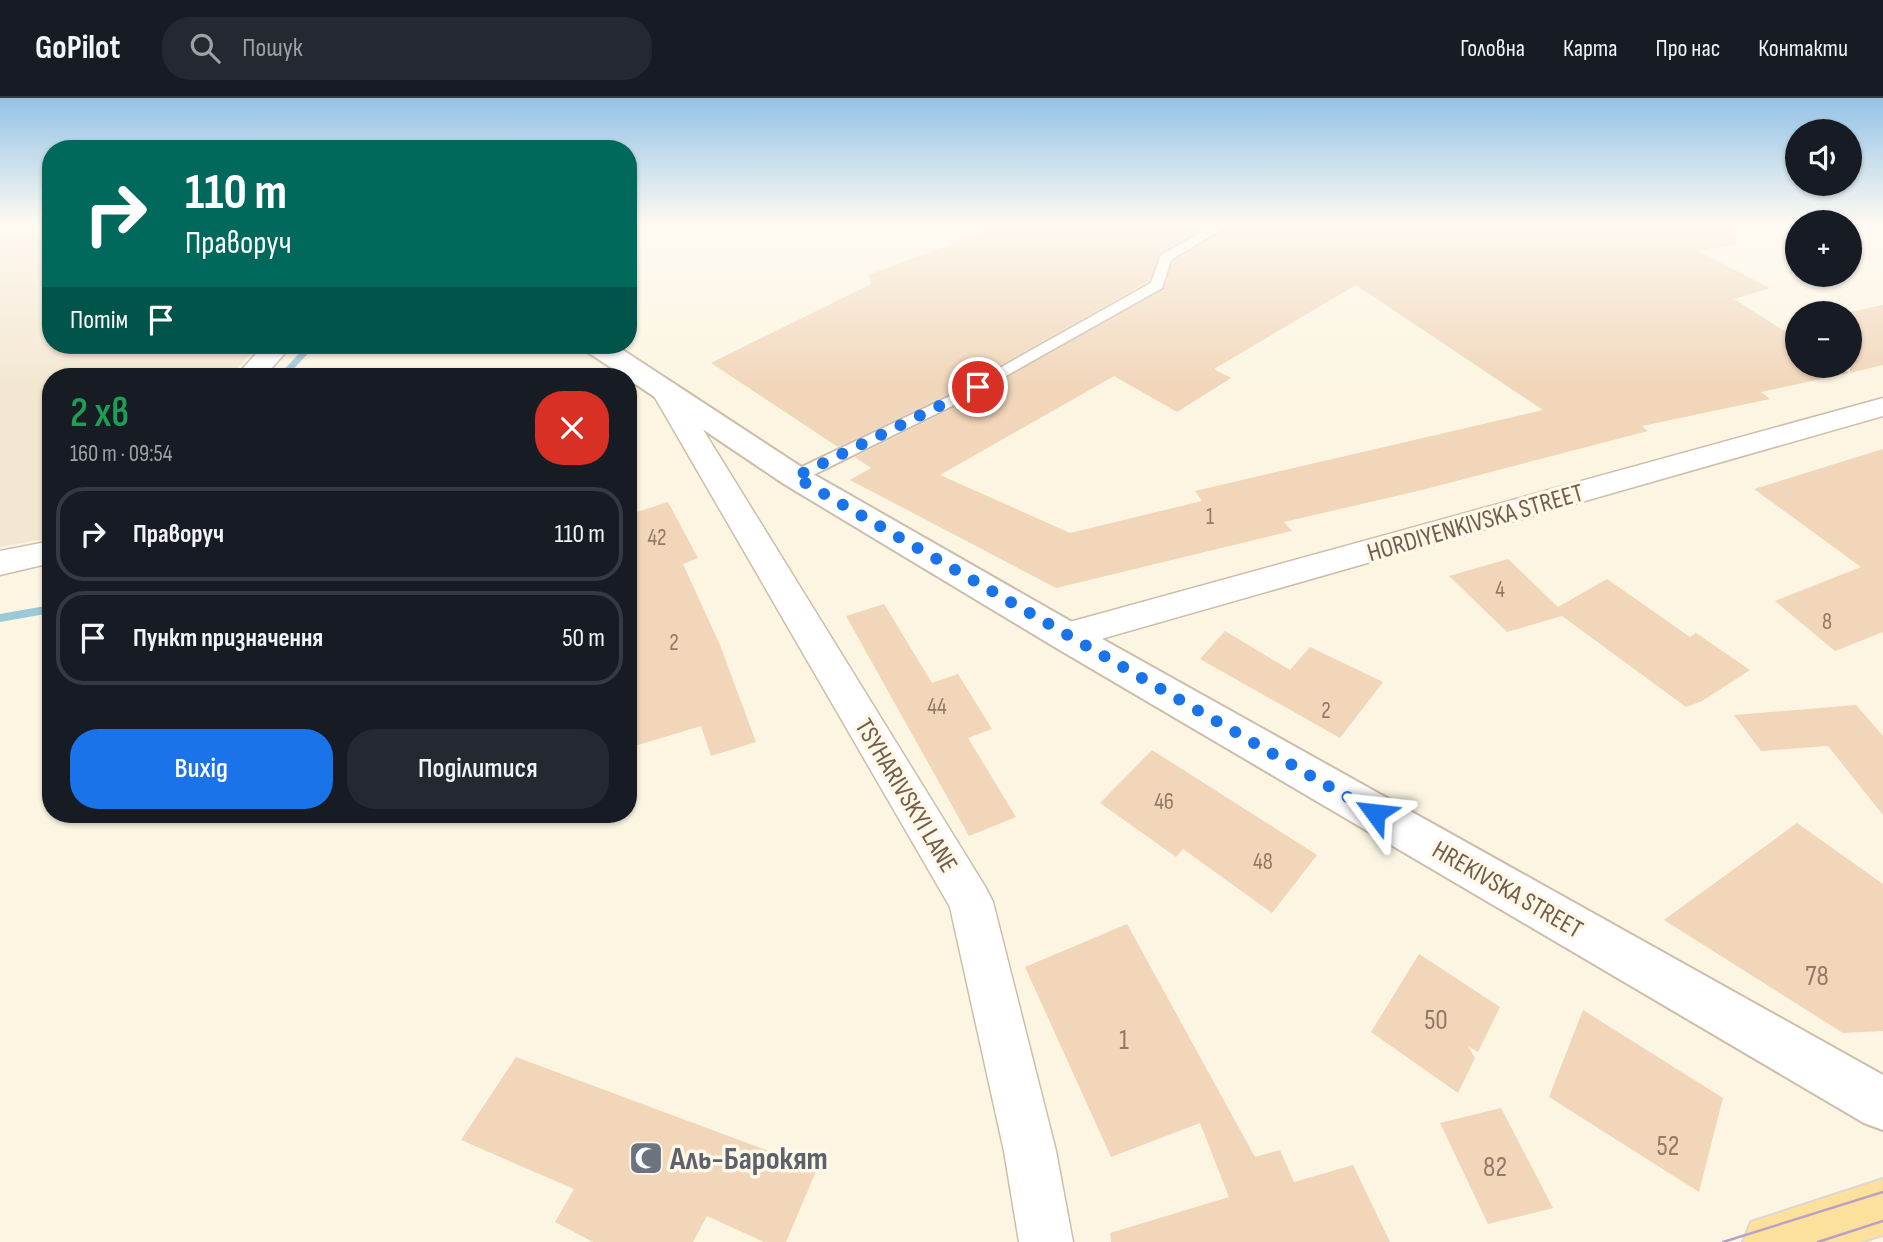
<!DOCTYPE html>
<html lang="uk">
<meta charset="utf-8">
<style>
:root{--surface:#171b24;--page:#242831;--text:#f1f3f6;--muted:#9ea1a6;--line:#363941;--accent:#1a73e8}
body{margin:0;font-family:"Sofia Sans Condensed",sans-serif;background:var(--page);color:var(--text);height:100vh;display:flex;flex-direction:column;font-size:26px;white-space:nowrap}
*{box-sizing:border-box;margin:0}
p{font-size:23px;color:var(--muted)}
.icon{flex:none;width:38px;height:38px;fill:none;stroke:currentColor;stroke-width:2;stroke-linecap:round;stroke-linejoin:round}
.map{position:relative;flex:1;overflow:hidden}
.panel{position:absolute;left:42px;top:270px;width:595px;height:455px;display:flex;flex-direction:column;background:var(--surface);border-radius:28px;box-shadow:0 2px 5px #0004}
.panel>*{flex:none}
.top-card{position:absolute;left:42px;top:42px;width:595px;height:214px;border-radius:28px;box-shadow:0 2px 5px #0004;background:#00695c;color:#fff;overflow:hidden}
.fabs{position:absolute;left:1785px;top:21px;display:grid;gap:14px}
.fabs a{display:grid;place-items:center;width:77px;height:77px;border-radius:50%;background:var(--surface);box-shadow:0 2px 5px #0004;font-size:35px}
.pin{position:absolute;display:grid;place-items:center;width:60px;height:60px;color:#fff;margin:-30px;border:4px solid #fff;border-radius:50%;box-shadow:0 2px 7px #0007}
.me{position:absolute;width:77px;margin:-38px;rotate:300deg;stroke-linejoin:round;filter:drop-shadow(0 0 5px #0008)}
.turn{display:flex;align-items:center;gap:24px;height:147px;padding:0 28px;font-size:32px}
.turn .icon{width:91px;height:91px;stroke-width:2.5}
.turn b{display:block;font-size:49px;line-height:60px}
.then{display:flex;align-items:center;height:66px;padding:0 28px;background:#0003;gap:14px;font-size:26px}
.round{display:grid;place-items:center;flex:none;width:74px;height:74px;border-radius:28px;background:var(--page)}
.headline{display:flex;align-items:center;justify-content:space-between;height:119px;padding:0 28px}
h1{font-size:42px;font-weight:600;line-height:52px;color:#1e9e55}
.cta{display:flex;gap:14px;margin-top:auto;padding:14px 28px}
.cta a{flex:1;height:80px;border-radius:28px;background:var(--accent);color:#fff;font-size:28px;font-weight:600;line-height:80px;text-align:center}
.cta a+a{background:var(--page);color:var(--text)}
ul{padding:0;list-style:none}
li{display:flex;align-items:center;gap:21px;height:94px;margin:0 14px 10px;padding:0 14px;border:4px solid var(--line);border-radius:28px}
li div{flex:1}
li b{display:block;font-size:26px}
li em{font-style:normal}
header{display:flex;align-items:center;gap:42px;box-sizing:border-box;height:98px;padding:0 35px;background:var(--surface);border-bottom:2px solid var(--line)}
header strong{font-size:33px}
nav{display:flex;gap:38px;margin-inline-start:auto;font-size:24px}
.search{width:490px;height:63px;background:var(--page);display:flex;align-items:center;gap:18px;box-sizing:border-box;padding:0 24px;border-radius:28px;color:var(--muted);font-size:26px}
.map>svg:first-child{display:block}
.residential{fill:#f3e7d1}
.lines{fill:none;stroke-linecap:round;stroke-linejoin:round}
.stream{fill:#9dc8d7;fill-rule:evenodd}
.building{fill:#f1d6ba;fill-rule:evenodd}
.service-casing{stroke:#cdbda9;stroke-width:4}
.minor-casing{stroke:#cdbda9;stroke-width:3}
.tertiary-casing{stroke:#cdbda9;stroke-width:4}
.primary-casing{stroke:#ddd8d3;stroke-width:4}
.service{fill:#fff;fill-rule:evenodd}
.minor{fill:#fff;fill-rule:evenodd}
.tertiary{fill:#fff;fill-rule:evenodd}
.primary{fill:#fbe19b;fill-rule:evenodd}
.tram{stroke:#b8a1c5;stroke-width:2.5}
.route{stroke:#1a73e8;stroke-width:12;stroke-dasharray:0 21.6}
.labels{text-anchor:middle;stroke-width:7;stroke-linejoin:round;paint-order:stroke}
.number-label{font-size:23px;fill:#927a65}
.street-label{font-size:26px;fill:#735c49;stroke:#fff8e8}
.near-number-label{font-size:28px;fill:#927a65}
.near-worship-label{font-size:32px;font-weight:bold;fill:#5b616d;stroke:#fff8e8;text-anchor:start}
</style>
<header>
<strong>GoPilot</strong>
<div class="search"><svg class="icon" aria-label="search" viewBox="0 0 24 24"><circle cx="10" cy="10" r="6"/><path d="M15 15l6 6"/></svg>Пошук</div>
<nav><a>Головна</a><a>Карта</a><a>Про нас</a><a>Контакти</a></nav>
</header>
<div class="map">
<svg width="1883" height="1144" viewBox="0 0 1883 1144">
<rect width="100%" height="100%" fill="#fcf5e2"/>
<path class="residential" d="M2,127H51V247H259L230,278H51V440L0,449V129Z"/>
<g class="lines">
<path class="stream" d="M307,247H316L287,278H278Z
M51,507V515L0,524V516Z"/>
</g>
<path class="building" d="M1003,127H1209L1160,155L1149,183L947,297L838,349L711,265L871,186L868,177Z
M1231,127H1734L1736,147L1698,153L1770,190L1734,201L1797,241V268H1838L1849,275L1761,294L1770,301L1642,328L1648,333L1422,392L1284,424L1292,433L1056,490L850,382L871,370L855,359L959,307L1163,192L1173,164ZM1356,187L1543,312L1195,393L1202,403L1070,435L940,377L1114,278L1177,314L1231,280L1214,271Z
M1883,207V267L1850,275V214Z
M1883,351V534L1835,553L1775,503L1861,469L1754,391Z
M668,404L698,460L683,466L720,547L756,644L711,658L701,628L628,650V417Z
M1508,461L1558,509L1607,481L1690,539L1696,535L1750,572L1702,603L1686,609L1562,518L1507,534L1449,478Z
M884,506L932,585L958,576L992,631L968,640L1016,719L969,738L846,518Z
M1225,533L1290,572L1310,549L1383,584L1340,640L1200,561Z
M1856,607L1883,638V717L1828,648L1761,653L1734,617Z
M1152,652L1317,757L1272,815L1183,751L1176,759L1100,705Z
M1797,725L1883,786V933L1843,935L1664,822Z
M1127,826L1255,1059L1280,1052L1294,1084L1353,1067L1390,1144H1111L1110,1135L1229,1099L1200,1025L1111,1059L1025,869Z
M1419,856L1500,909L1478,954L1468,948L1475,960L1458,995L1371,934Z
M1583,912L1723,1000L1699,1094L1549,999Z
M516,959L817,1071L786,1144H764L707,1118L693,1144H593L555,1124L574,1091L461,1042Z
M1501,1010L1553,1110L1488,1126L1440,1025Z"/>
<g class="lines">
<g class="service-casing">
<path id="service" d="M1214,127H1229L1171,162L1162,190L958,305L801,383L795,384L787,379L789,375L948,299L1151,185L1161,157Z"/>
</g>
<g class="minor-casing">
<path id="minor" d="M264,247H292L265,278H236Z
M664,283L674,285L678,291L986,790L993,804L1056,1053L1073,1144H1019L1004,1053L950,809L650,291L654,285Z
M1883,300V318L1066,551L1053,547L1048,538L1053,529L1066,525Z
M51,443V465L0,477V453Z"/>
</g>
<g class="tertiary-casing">
<path id="tertiary" d="M582,247H615L806,372L1079,528L1883,977V1032L1864,1025L1053,548L784,386L628,281V278H624L586,253Z"/>
</g>
<g class="primary-casing">
<path id="primary" d="M1883,1081V1137L1860,1144H1743L1751,1124Z"/>
</g>
<use href="#service" class="service"/>
<use href="#minor" class="minor"/>
<use href="#tertiary" class="tertiary"/>
<use href="#primary" class="primary"/>
<path class="tram" d="M1723,1144L1883,1094
M1818,1144L1883,1123"/>
</g>
<linearGradient id="sky" x2="0" y2="1"><stop stop-color="#94c3e7"/><stop offset="0.44" stop-color="#fefaf2"/><stop offset="1" stop-color="#fefaf2" stop-opacity="0"/></linearGradient>
<rect width="1883" height="287" fill="url(#sky)"/>
<g class="lines">
<path class="route" d="M978,289L795,379L1375,715"/>
</g>
<defs>
<g id="mosque-square" transform="scale(1.75)"><rect x="-9" y="-9" width="18" height="18" rx="4" fill="#6b7280" stroke="#fff8e8"/><path d="M3.5-4.9A6 6 0 1 0 3.5 4.9A5 5 0 1 1 3.5-4.9Z" fill="#fff"/></g>
</defs>
<g fill-rule="evenodd">
<use href="#mosque-square" x="646" y="1060"/>
</g>
<g class="labels">
<g class="number-label">
<text x="1210" y="426">1</text>
<text x="657" y="447">42</text>
<text x="1500" y="499">4</text>
<text x="1827" y="531">8</text>
<text x="674" y="552">2</text>
<text x="937" y="616">44</text>
<text x="1326" y="620">2</text>
<text x="1164" y="711">46</text>
<text x="1263" y="771">48</text>
</g>
<g class="street-label">
<text transform="translate(1475 424) rotate(-16)" y="9">HORDIYENKIVSKA STREET</text>
<text transform="translate(907 697) rotate(59)" y="9">TSYHARIVSKYI LANE</text>
<text transform="translate(1508 791) rotate(30)" y="9">HREKIVSKA STREET</text>
</g>
<g class="near-number-label">
<text x="1817" y="887">78</text>
<text x="1436" y="931">50</text>
<text x="1124" y="951">1</text>
<text x="1668" y="1057">52</text>
<text x="1495" y="1078">82</text>
</g>
<g class="near-worship-label">
<text x="670" y="1071">Аль-Барокят</text>
</g>
</g>
</svg>
<div class="fabs">
<a><svg class="icon" aria-label="sound" viewBox="0 0 24 24"><path d="M4 9h4l5-4v14l-5-4H4zM17 9q2 3 0 6"/></svg></a>
<a>+</a>
<a>−</a>
</div>
<div class="pin" style="left:978px;top:289px;background:#d93025"><svg class="icon" aria-label="arrive" viewBox="0 0 24 24"><path d="M6 21V4h12l-3 4 3 4H6"/></svg></div>
<svg class="me" style="left:1375px;top:715px" viewBox="-20 -20 40 40"><path d="M0-17L14 15 0 8-14 15z" fill="#1a73e8" stroke="#fff" stroke-width="4"/></svg>
<div class="top-card">
<div class="turn"><svg class="icon" aria-label="right" viewBox="0 0 24 24"><path d="M7 20v-9h11M14 6l5 5-5 5"/></svg><div><b>110 m</b>Праворуч</div></div>
<div class="then">Потім<svg class="icon" aria-label="arrive" viewBox="0 0 24 24"><path d="M6 21V4h12l-3 4 3 4H6"/></svg></div>
</div>
<section class="panel">
<div class="headline"><div><h1>2 хв</h1><p>160 m · 09:54</p></div><a class="round" style="background:#d93025;color:#fff"><svg class="icon" aria-label="close" viewBox="0 0 24 24"><path d="M6 6l12 12M18 6L6 18"/></svg></a></div>
<ul>
<li><svg class="icon" aria-label="right" viewBox="0 0 24 24"><path d="M7 20v-9h11M14 6l5 5-5 5"/></svg><div><b>Праворуч</b></div><em>110 m</em></li>
<li><svg class="icon" aria-label="arrive" viewBox="0 0 24 24"><path d="M6 21V4h12l-3 4 3 4H6"/></svg><div><b>Пункт призначення</b></div><em>50 m</em></li>
</ul>
<div class="cta"><a>Вихід</a><a>Поділитися</a></div>
</section>
</div>
